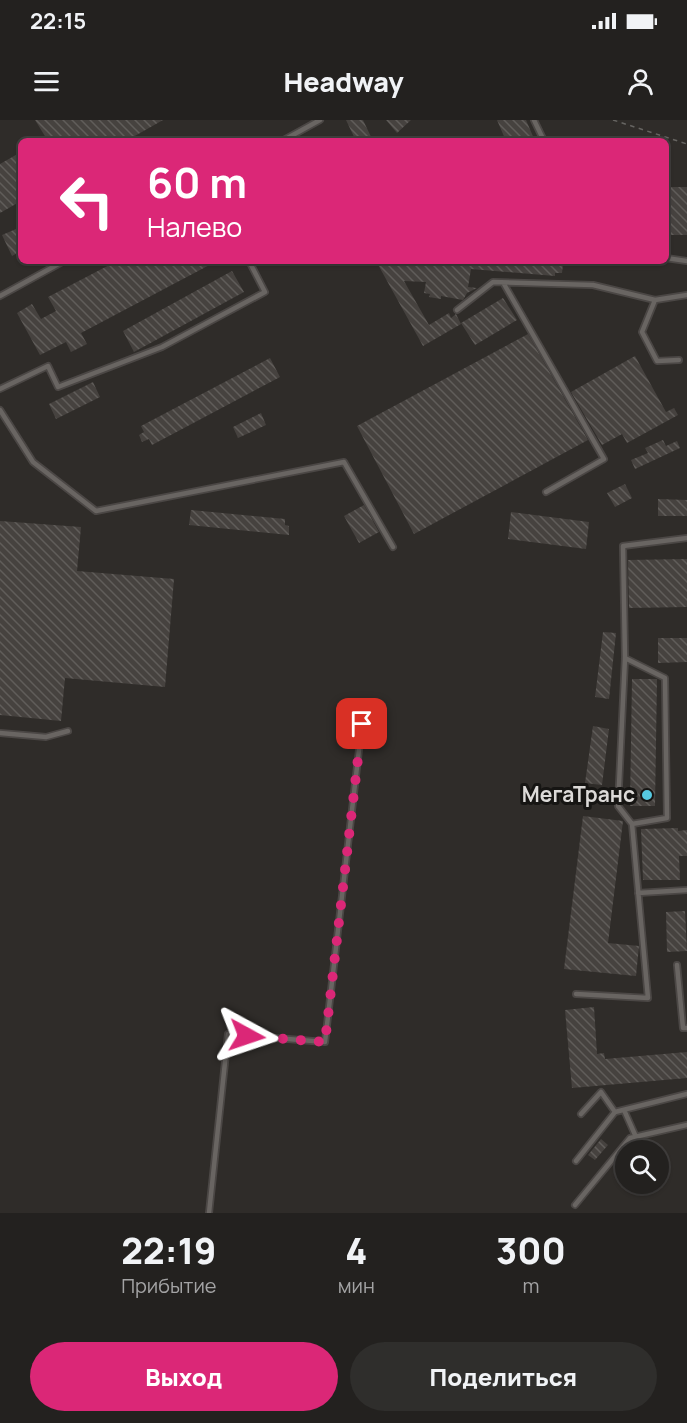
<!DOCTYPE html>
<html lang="ru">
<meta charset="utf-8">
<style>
:root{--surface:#23211f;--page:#2f2e2c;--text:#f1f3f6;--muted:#a3a3a4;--line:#403e3d;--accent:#db2777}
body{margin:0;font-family:Manrope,sans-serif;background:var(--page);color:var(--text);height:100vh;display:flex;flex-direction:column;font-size:22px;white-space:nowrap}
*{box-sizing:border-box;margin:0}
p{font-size:20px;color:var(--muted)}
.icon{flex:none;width:33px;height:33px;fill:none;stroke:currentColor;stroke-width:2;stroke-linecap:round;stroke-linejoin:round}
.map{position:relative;height:1093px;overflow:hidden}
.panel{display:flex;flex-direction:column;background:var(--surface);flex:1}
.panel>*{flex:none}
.hud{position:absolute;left:18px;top:18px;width:651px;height:126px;border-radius:9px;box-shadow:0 2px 4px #0004,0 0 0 2px var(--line);background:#db2777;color:#fff;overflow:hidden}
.fabs{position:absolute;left:615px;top:1020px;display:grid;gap:12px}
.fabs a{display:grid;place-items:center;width:54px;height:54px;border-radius:50%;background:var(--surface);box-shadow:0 2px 4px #0004,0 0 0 2px var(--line);font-size:30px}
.pin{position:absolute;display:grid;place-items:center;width:51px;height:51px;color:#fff;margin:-26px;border-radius:12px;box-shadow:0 3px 9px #0006}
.me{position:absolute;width:66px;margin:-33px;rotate:95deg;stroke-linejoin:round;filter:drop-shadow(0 0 4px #0008)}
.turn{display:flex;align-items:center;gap:21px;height:126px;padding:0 30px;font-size:27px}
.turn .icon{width:78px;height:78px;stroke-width:2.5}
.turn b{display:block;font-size:42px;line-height:51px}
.eta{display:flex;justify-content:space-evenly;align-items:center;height:102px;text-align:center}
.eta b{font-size:36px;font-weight:800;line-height:42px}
.cta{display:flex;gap:12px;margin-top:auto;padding:12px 30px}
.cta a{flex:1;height:69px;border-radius:36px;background:var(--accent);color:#fff;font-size:24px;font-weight:800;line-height:69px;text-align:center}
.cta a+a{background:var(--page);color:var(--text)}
.status{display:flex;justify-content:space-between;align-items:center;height:42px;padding:0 30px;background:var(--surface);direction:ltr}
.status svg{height:16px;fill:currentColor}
header{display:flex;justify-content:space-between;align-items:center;height:78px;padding:0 30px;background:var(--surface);font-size:27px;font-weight:800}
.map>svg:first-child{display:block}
.building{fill:url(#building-back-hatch)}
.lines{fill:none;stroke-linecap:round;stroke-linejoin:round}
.lane-casing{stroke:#4b4745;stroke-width:8}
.path{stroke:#666461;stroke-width:1.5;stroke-dasharray:4.5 4.5;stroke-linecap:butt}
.lane{stroke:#696562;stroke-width:4.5}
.route{stroke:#db2777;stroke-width:10;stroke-dasharray:0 18}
.poi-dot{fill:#56c9e0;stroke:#161513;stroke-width:2}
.labels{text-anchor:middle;stroke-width:6;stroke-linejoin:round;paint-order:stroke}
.poi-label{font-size:21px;font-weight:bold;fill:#dcdad8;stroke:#161513;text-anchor:end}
</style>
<div class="status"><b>22:15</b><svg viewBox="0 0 49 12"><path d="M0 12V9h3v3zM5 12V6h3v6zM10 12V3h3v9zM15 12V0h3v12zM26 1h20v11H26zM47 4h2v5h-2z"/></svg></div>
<header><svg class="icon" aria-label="menu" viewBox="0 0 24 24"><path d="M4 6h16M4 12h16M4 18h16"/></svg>Headway<svg class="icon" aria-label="person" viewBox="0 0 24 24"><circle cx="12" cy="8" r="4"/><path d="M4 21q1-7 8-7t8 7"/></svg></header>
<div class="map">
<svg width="687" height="1093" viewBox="0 0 687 1093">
<defs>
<pattern id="building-back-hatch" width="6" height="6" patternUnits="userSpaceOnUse" patternTransform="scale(1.5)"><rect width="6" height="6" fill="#46423f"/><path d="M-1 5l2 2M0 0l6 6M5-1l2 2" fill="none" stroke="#605d5a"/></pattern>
</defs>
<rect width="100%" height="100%" fill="#2f2c29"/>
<path class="building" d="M35,0H163L126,21H48Z
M346,0H363L373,21H356Z
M386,0H411L397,13Z
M497,0H526L535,21H506Z
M21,32V81L0,93V44Z
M666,67H687V115H666Z
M16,109L21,119V131L12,136L2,115Z
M117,141H217L81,213L87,224L71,232L66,222L40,235L17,193L32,184L41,199L56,191L48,177Z
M376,141H557V144H563L562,153H555V156L471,149L468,167L477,168L467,173L463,180L441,176V179L429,177L430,174L424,173L426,162L404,161L429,205L449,193L451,198L456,194L461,204L423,226Z
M232,151L244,172L134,232L123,211Z
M503,178L517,200L475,225L461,203Z
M528,214L588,320L414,414L357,306Z
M635,236L666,292L674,288L678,295L627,323L622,314L602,325L571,272Z
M270,238L280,257L152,325L149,319L142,322L139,315L144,312L141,306Z
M93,262L100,277L56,299L49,284Z
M261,293L266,305L238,318L233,307Z
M663,320L666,326L677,321L680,328L635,349L631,340L648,333L645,328Z
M625,364L632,378L615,387L607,373Z
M658,379L687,380V396H658Z
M364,385L379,412L359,423L344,396Z
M191,390L285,399V405L289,406V415L189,405Z
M511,392L589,402L586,429L508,419Z
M0,401L81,407L77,451L174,459L165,567L65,558L61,601L0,595Z
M687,439V487L629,488L628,440Z
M603,512L616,513L609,579L595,577Z
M658,518H687V542L658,543Z
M632,559H657L655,686H630Z
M593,606L609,609L602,665L585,663Z
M583,696L623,701L608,823L639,826L636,856L564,849Z
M678,708V711L687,710V736H679L680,760H643L641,709Z
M685,791L687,831L667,832L666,792Z
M594,887L597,934L604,933L605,939L687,932V958L572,968L565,890Z
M601,1019L608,1025L595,1040L588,1035Z"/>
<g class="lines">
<g class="lane-casing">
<path id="lane" d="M534,0L544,21
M282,21L320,0
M666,138L687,141
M504,164L604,339L546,372
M0,176L64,141
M457,190L493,162L593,165L655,180
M679,240L657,241L642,212L655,180L687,175
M0,269L48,246L58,267L162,227L265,172L249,141
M0,290L33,342L96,391L344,342L393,427
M625,538L665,558L667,698L632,704
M0,613L46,617L68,611
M638,773L687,770
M677,845L683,908H687
M576,874L648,878L632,704L618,686L625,538L623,426L687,418
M624,990L636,1017
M581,994L601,972L615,992
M576,1041L615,992L687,974
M575,1085L630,1018L687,1005
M209,1093L228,914L325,922L362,604"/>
</g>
<path class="path" d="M613,0L687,24"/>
<use href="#lane" class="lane"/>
</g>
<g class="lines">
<path class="route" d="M247,916L325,922L362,604"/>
</g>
<circle class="poi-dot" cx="647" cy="675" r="6"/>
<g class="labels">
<g class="poi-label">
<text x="635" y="682">МегаТранс</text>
</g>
</g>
</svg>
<div class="fabs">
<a><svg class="icon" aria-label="search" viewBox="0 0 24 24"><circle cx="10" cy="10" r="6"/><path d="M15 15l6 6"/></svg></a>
</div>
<div class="pin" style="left:362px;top:604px;background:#d93025"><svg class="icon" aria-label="arrive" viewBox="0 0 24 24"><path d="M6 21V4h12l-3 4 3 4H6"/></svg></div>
<svg class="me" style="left:247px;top:916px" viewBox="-20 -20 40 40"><path d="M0-17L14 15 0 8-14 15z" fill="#db2777" stroke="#fff" stroke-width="4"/></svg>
<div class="hud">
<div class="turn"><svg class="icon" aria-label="left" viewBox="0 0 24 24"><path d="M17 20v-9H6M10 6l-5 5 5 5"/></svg><div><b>60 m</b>Налево</div></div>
</div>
</div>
<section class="panel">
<div class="eta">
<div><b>22:19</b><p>Прибытие</p></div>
<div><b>4</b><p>мин</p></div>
<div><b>300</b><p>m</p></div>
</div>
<div class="cta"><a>Выход</a><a>Поделиться</a></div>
</section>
